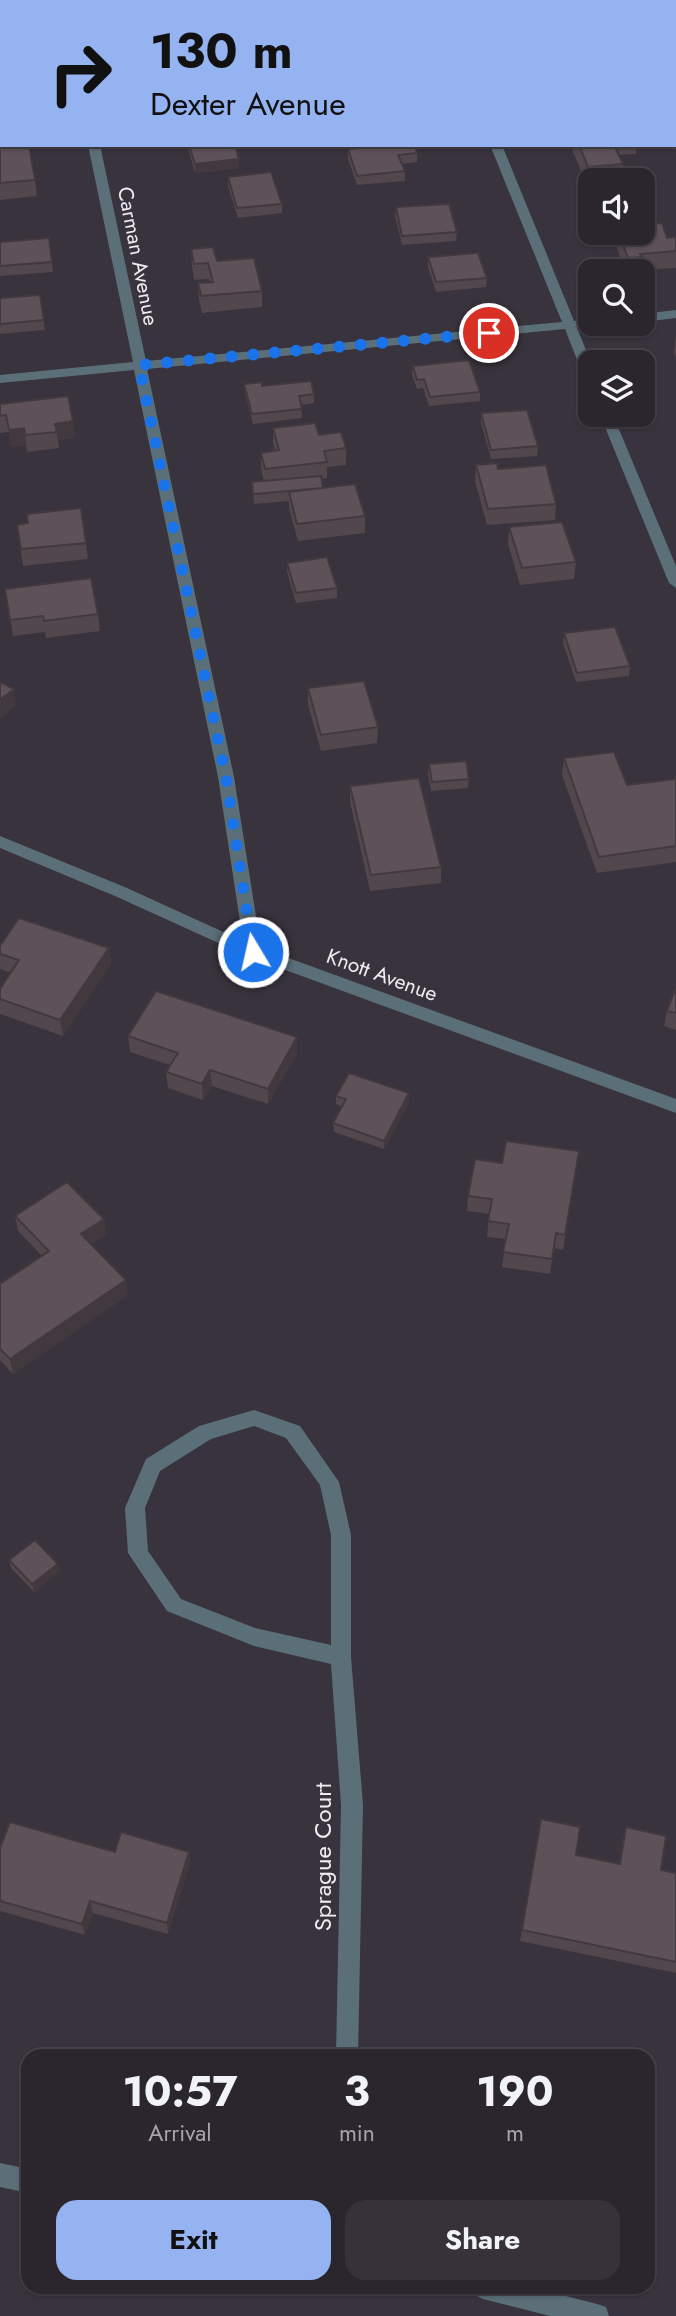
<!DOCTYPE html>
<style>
:root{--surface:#2b262e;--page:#37323a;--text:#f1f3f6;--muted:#a6a5aa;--line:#47434a;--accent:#95b2f1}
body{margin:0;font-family:Jost,sans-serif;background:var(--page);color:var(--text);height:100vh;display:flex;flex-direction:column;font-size:26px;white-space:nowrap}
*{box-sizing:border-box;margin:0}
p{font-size:23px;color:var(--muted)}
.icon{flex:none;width:38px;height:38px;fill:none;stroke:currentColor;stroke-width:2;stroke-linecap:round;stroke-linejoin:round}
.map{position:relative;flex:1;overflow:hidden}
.details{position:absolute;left:21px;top:2049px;width:634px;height:245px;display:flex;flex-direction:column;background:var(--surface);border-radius:21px;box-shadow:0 2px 5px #0004,0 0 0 2px var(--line)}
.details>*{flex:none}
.hud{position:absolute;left:0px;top:0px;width:677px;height:147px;box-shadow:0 2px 5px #0004,0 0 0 2px var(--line);background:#95b2f1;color:#111;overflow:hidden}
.fabs{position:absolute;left:578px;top:168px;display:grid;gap:14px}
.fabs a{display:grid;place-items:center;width:77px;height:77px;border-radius:14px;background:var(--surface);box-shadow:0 2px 5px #0004,0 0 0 2px var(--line);font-size:35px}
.pin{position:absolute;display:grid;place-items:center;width:60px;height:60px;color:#fff;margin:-30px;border:4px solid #fff;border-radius:50%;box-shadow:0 2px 7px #0007}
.me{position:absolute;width:77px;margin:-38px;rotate:351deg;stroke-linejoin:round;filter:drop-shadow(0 0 5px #0008)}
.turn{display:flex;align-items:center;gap:24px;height:147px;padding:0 35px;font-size:32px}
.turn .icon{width:91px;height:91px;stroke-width:2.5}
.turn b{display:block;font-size:49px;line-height:60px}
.eta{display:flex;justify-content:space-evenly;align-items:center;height:119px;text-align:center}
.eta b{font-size:42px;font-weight:700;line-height:49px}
.cta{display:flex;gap:14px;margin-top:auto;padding:14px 35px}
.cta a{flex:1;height:80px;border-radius:21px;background:var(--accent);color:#111;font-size:28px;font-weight:700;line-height:80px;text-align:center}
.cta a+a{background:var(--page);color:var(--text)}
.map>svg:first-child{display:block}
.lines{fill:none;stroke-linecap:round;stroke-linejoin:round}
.minor{fill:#5b6f79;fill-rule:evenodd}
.wall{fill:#51474c}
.shaded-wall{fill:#42393e}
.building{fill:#5e5258;stroke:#42393e;stroke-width:2}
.route{stroke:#1a73e8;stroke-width:12;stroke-dasharray:0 21.6}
.labels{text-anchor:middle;stroke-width:6;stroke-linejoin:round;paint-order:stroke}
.street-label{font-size:21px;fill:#efebf1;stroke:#39333d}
.near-street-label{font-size:24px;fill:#efebf1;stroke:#39333d}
</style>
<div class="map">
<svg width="676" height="2316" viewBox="0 0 676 2316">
<rect width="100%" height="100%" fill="#39333d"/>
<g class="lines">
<path class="minor" d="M60,0H70V2H60Z
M431,0H441L442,2H431Z
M88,145H100L146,361L562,322L490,145H502L574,321L590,319V324H596L577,328L591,362L590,379L583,375L565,329L147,369L234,777L261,948L676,1099V1113L247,956L115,896L0,848V836L127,888L243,941L218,777L134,370L0,383V375L133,362Z
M676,310V318L642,322V314Z
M600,415H613L676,566V588L669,583Z
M254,1410L300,1426L339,1482L351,1535V1657L363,1805L358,2056H336L341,1805L331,1664L254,1646L167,1611L128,1553L125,1508L146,1459L199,1426ZM254,1426L286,1438L320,1485L331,1535V1645L255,1628L181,1599L148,1551L145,1508L160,1471L211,1439Z
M0,2163L28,2169V2193L0,2187Z
M471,2287H531L597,2304L606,2307L609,2316H550L483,2299L475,2295Z"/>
</g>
<path class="wall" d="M502,0H552V2H502Z
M2,59V104L0,105V60Z
M0,138L35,180L37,196L0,200Z
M187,145H235L239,159V168L195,173Z
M570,145H637L636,154L619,155L623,164L621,180H590V184H587Z
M348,149L417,153V162L402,164L405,171V181L357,185L348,159Z
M228,177L282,204V213L238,218L228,186Z
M396,207L457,232L456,241L402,245L395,216Z
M616,233H642L667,238L676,237V268L640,270V271H625L615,242Z
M49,238L53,272L0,276V242Z
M191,249L217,261L262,291V307L202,313L199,300L198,283L210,282L209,279L194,280L192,265Z
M428,257L487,278L486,287L436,292L428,267Z
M40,295L45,330L0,334V298Z
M676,336V357L674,352Z
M413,366L480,392V401L429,406L423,388L417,389L412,375Z
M244,384L314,394V403L301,405L302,418L253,424L245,393Z
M0,404L73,421L75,438L58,440L59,448L27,452L26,445L11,447L9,432L0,433Z
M481,413L538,446L537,456L491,459L481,423Z
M273,428L319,435L346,448V465L327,467V478L321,479L323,488L365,516V533L298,541L289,509V501L254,504L252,482L264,481L261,469V453L275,451L273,444Z
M476,465L498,469L556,504L555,520L487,525L475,481Z
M17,525L86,543L88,559L23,566Z
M509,527L576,562L574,579L520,585L508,544Z
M287,563L337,588V598L296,603L287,572Z
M5,589L98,614L100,631L46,638L45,632L13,636Z
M564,633L630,666L629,676L576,682L563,643Z
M308,688L378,727L377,743L321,751L308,705Z
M564,758L627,785L676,779V862L597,873L562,775Z
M429,764L469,779L468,788L431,791L428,773Z
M350,786L441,867V883L370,891L350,802Z
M0,946L109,948L111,964L63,1036L0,1014V989L11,973L0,969Z
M676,987V1030L664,1026L667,1011Z
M128,1036L297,1053L268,1104L212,1086L203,1100L168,1088L166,1072L170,1065L130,1052Z
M336,1096L409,1102L384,1149L334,1132L333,1123L342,1107L336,1104Z
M579,1151L563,1250L554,1248L550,1274L502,1267L506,1239L487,1237L489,1214L467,1211L468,1196L502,1163Z
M15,1216L104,1219L106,1234L91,1244L128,1295L13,1374L0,1360V1284L42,1256L18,1231Z
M9,1560L58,1564L60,1571L34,1592L11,1568Z
M541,1819L576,1855L619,1864L623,1839L626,1827L661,1870L676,1873V1973L520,1941Z
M0,1848L115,1852H189L190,1863L168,1934L93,1913L85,1935L0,1911Z"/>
<path class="shaded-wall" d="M128,0H151L134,2H128Z
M239,159V168L195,173V164Z
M73,421L75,438L58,440L55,424Z
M24,428L26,445L11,447L9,430Z
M14,689L16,705L0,719V700Z
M109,948L111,964L63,1036L60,1020Z
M297,1037V1053L268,1104V1089Z
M210,1070L212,1086L203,1100L202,1084Z
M409,1093V1102L384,1149V1141Z
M104,1219L106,1234L84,1249L81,1234Z
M126,1280L128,1295L13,1374L10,1359Z
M58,1564L60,1571L34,1592L32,1584Z
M189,1852L190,1863L168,1934L167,1923Z
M90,1901L93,1913L85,1935L82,1924Z"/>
<path class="building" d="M309,0H380L381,2H310Z
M510,0H548L549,2H511Z
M2,59V88H0V60Z
M0,138H2V145H29L35,180L0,183Z
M189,145H235L239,159L195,164Z
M393,145H415L417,153L398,155L405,171L357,176L348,149Z
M579,145H614L623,164L588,167Z
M271,172L282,204L237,208L228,177Z
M449,204L457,232L402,236L396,207Z
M662,223L667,238L676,237V251L640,254L642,257L628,258L619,233H642V224Z
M49,238L52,262L0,266V242Z
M213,247L217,261L254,258L262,291L201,296L198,283L213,282L208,263L194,264L191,249Z
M478,253L487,278L436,282L428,257Z
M40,295L44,320L0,324V298Z
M469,360L480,392L430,397L424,379L417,380L413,366Z
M311,381L314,394L299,396L302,409L252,414L244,384L262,382V386Z
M68,396L73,421L55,424L57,432L25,435L24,428L9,430L6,415L0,416V404Z
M527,410L538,446L491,450L481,413Z
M315,423L319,435L341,432L346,448L324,451L327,462L265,469L261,453L279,450L273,428Z
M497,463L498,469L546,465L556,504L488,509L476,465Z
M321,476L323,488L253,494L252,482Z
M355,484L365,516L297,524L289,492Z
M81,508L86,543L21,549L17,525L28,523L27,514Z
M562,522L576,562L522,568L509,527Z
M327,557L337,588L296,593L287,563Z
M91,578L98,614L44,621L43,616L10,620L5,589Z
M615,627L630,666L577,673L564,633Z
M364,681L378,727L321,735L308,688Z
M0,682L14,689L0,700Z
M614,752L627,785L676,779V846L599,857L564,758Z
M466,761L469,779L432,782L429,764Z
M419,778L441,867L371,875L350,786Z
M19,918L109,948L60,1020L0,999V989L19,960L0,954V946Z
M676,987V1013L667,1011Z
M156,991L297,1037L268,1089L210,1070L202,1084L166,1072L178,1053L128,1036Z
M349,1073L409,1093L384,1141L333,1123L346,1099L336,1096Z
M506,1141L579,1151L565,1235L556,1233L552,1259L503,1252L509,1224L488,1221L492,1199L468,1196L475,1159L502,1163Z
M67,1182L104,1219L81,1234L126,1280L10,1359L0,1349V1284L49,1251L15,1216Z
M35,1540L58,1564L32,1584L9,1560Z
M541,1819L580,1827L576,1855L620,1864L626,1827L666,1836L661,1870L676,1873V1962L522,1930Z
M10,1822L115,1852L121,1832L189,1852L167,1923L90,1901L82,1924L0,1901V1848Z"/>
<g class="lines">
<path class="route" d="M253,952L226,778L139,365L489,333"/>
</g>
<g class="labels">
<g class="street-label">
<text transform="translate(138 256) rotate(79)" y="7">Carman Avenue</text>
<text transform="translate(382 975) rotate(20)" y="7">Knott Avenue</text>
</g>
<g class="near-street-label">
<text transform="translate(323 1857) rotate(-90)" y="8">Sprague Court</text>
</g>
</g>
</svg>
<div class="fabs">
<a><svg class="icon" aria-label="sound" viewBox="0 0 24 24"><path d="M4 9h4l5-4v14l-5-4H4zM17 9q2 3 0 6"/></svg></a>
<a><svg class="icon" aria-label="search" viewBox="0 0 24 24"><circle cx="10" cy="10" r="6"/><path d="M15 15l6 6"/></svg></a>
<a><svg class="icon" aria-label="layers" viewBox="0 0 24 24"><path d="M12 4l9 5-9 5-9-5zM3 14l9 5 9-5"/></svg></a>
</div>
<div class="pin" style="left:489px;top:333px;background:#d93025"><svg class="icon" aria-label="arrive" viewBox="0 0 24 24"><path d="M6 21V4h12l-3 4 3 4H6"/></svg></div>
<svg class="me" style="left:253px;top:952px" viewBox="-20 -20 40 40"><circle r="17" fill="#1a73e8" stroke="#fff" stroke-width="3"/><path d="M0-11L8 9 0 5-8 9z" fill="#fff"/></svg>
<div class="hud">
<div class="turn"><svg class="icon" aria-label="right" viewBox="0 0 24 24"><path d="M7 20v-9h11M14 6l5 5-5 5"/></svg><div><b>130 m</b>Dexter Avenue</div></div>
</div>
<section class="details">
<div class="eta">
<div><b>10:57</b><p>Arrival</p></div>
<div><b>3</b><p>min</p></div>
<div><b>190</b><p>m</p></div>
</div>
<div class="cta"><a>Exit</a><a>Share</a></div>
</section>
</div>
